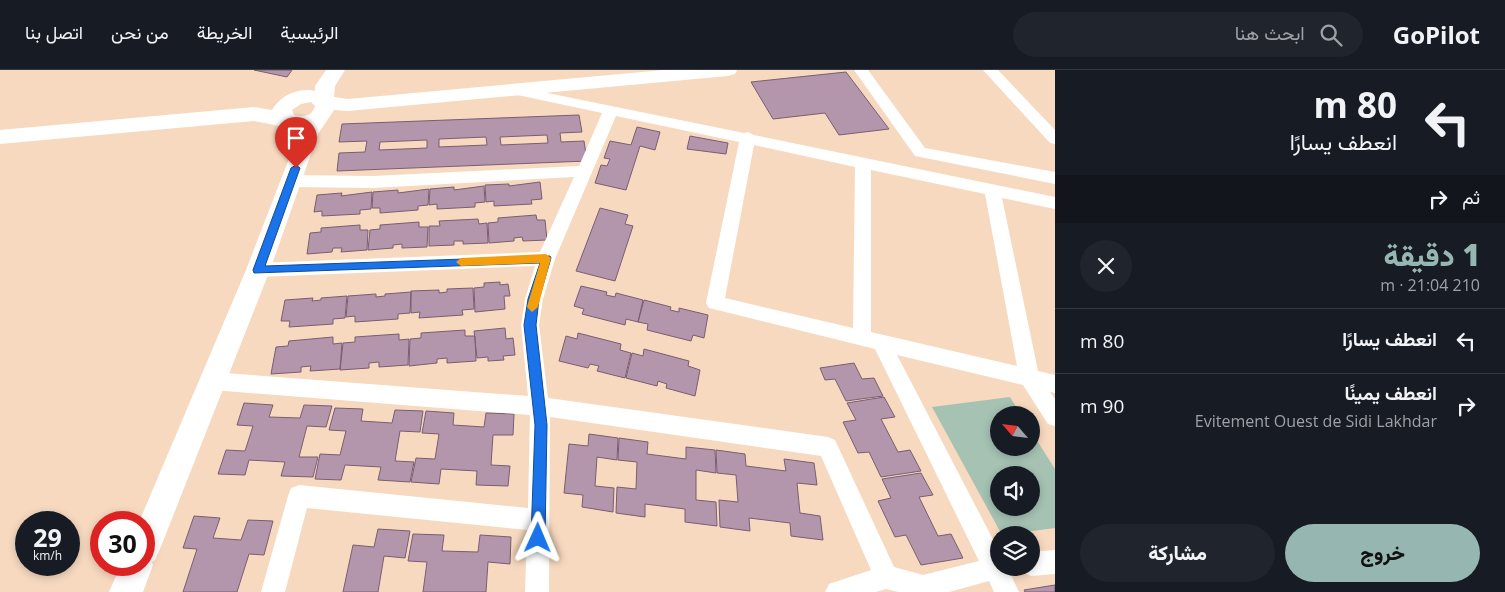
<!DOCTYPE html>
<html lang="ar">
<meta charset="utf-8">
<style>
:root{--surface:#171b24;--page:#20242c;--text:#f1f3f6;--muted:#9ea1a6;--line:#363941;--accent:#96b6b1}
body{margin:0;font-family:"Open Sans",Vazirmatn,sans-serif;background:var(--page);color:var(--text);direction:rtl;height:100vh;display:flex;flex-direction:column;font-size:19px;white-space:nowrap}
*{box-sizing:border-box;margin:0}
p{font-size:16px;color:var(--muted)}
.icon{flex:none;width:28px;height:28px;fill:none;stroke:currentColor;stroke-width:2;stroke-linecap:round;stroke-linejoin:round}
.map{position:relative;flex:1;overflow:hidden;direction:ltr}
.details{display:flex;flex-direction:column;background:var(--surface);width:450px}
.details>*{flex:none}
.banner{background:#171b24;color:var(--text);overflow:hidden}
.needle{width:32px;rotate:298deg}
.buttons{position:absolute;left:990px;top:336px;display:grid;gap:10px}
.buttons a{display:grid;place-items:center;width:50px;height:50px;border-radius:50%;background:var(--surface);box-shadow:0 2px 8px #0003;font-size:25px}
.speed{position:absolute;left:15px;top:441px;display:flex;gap:10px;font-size:25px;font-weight:700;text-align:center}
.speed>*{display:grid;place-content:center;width:65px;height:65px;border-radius:50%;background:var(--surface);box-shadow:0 2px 8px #0003;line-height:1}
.speed small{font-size:12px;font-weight:400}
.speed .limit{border:8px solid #d22;background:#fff;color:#111}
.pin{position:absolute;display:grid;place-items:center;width:42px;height:42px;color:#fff;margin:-51px -21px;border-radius:50% 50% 50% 0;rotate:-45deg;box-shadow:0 0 5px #0007}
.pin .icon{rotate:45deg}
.me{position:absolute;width:55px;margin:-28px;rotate:1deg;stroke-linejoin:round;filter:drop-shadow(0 0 4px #0008)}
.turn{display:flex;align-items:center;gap:18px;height:105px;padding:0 25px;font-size:22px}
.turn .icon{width:65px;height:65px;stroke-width:2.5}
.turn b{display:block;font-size:35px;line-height:42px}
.then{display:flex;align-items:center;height:48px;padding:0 25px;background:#0003;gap:10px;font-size:19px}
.round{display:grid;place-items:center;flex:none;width:52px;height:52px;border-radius:26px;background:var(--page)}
.headline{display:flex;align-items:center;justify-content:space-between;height:85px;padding:0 25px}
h1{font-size:30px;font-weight:800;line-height:38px;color:var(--accent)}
.action{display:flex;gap:10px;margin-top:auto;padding:10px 25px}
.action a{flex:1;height:58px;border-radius:30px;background:var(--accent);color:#111;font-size:20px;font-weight:800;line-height:58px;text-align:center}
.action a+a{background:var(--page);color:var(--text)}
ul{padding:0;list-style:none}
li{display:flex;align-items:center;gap:15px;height:65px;padding:0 25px;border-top:1px solid var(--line)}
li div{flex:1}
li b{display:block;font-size:19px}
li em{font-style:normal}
header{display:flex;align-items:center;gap:30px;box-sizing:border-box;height:70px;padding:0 25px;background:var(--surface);border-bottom:1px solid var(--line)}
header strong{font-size:24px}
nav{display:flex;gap:28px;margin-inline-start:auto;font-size:18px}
.search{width:350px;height:45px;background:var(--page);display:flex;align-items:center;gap:12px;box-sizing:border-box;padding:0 18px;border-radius:28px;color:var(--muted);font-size:19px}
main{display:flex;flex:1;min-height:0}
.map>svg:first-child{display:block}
.green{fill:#a5c2b3;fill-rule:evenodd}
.building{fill:#b496ac;stroke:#795d72;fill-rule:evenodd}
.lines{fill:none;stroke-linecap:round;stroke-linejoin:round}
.minor{fill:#fff;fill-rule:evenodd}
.secondary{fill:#fff;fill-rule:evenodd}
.route{fill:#1a73e8;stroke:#114b97}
.slow{fill:#f59e0b}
</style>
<header>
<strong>GoPilot</strong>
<div class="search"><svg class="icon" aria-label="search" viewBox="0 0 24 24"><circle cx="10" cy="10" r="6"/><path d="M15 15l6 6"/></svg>ابحث هنا</div>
<nav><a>الرئيسية</a><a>الخريطة</a><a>من نحن</a><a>اتصل بنا</a></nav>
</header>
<main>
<section class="details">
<div class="banner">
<div class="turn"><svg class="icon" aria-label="left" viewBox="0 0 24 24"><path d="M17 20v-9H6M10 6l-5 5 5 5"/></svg><div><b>80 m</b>انعطف يسارًا</div></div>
<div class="then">ثم<svg class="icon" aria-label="right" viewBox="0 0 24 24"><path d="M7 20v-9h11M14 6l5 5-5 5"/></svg></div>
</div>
<div class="headline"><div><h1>1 دقيقة</h1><p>210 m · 21:04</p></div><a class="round"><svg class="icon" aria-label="close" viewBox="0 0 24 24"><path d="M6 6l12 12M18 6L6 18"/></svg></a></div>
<ul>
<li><svg class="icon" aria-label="left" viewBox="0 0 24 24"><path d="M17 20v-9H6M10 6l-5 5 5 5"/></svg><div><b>انعطف يسارًا</b></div><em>80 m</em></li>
<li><svg class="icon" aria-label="right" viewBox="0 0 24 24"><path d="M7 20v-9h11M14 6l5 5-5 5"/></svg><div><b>انعطف يمينًا</b><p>Evitement Ouest de Sidi Lakhdar</p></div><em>90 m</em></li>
</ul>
<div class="action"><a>خروج</a><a>مشاركة</a></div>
</section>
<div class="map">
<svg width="1055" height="522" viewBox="0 0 1055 522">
<rect width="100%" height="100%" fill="#f7d9bf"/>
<path class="green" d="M1010,327L1021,345H999V378H1031V361L1055,399V458L1002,465L932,337ZM999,405H1031V438H999Z"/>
<path class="building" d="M254,0H292L287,7Z
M846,2L889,59L839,65L825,43L773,49L751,12Z
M579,45L582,62L560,63L561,72L584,71L587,91L337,101L339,83L365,82L367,71L339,72L342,54ZM547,65L548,73L501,75L500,67ZM486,67L487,75L439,77V69ZM427,70V78L379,80L380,72Z
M637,57L660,62L655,80L640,76L626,120L595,113L601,95L607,96L610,89L604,88L610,71L631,75Z
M690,66L728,73L726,84L687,79Z
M540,112L542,129L531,130L532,134L494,136V131L486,132L485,115L509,114V116Z
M484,116L485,132L475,133V137L437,139V134L429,135L430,119L454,117V120Z
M429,119L428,135L418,136V140L380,143V138H372L373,122L398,120V123Z
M372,122L371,139L360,140V144L322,146V141L314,142L317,125L342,123L341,126Z
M600,138L628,145L625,154L633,156L615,211L576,201Z
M536,145L537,150H545L547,170L523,171L522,167L514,168V171L489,173L488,153L498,152V148Z
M478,149L479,154L487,153L488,173L463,174V171H454V175L429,176V156H440L439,151Z
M419,152V157H428L427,177L402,178V174L393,175V178L368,180L370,160L380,159V155Z
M360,155V160H368L367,180L341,182L342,178H333L332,182L307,184L310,163L321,162V158Z
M500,212V215L508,214L510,226H504L505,239L475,242L474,218L484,217V213Z
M581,216L607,222L606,225L615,227L616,223L643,230L638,252L626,249L625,255L582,244L584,239L574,236Z
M473,218L474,239L462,240L463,245L419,248L420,242L411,243V221L439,220V223L447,222V219Z
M411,222L410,243L398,244V249L355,252V246L346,247L348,226L376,224V227L385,226V224Z
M347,226L345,248L333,249V254L289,257L290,251H281L285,230L313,228L312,231L321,230V228Z
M644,230L671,237L670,240L679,242V238L708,245L704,268L693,265L691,271L647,260L648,254L638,252Z
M505,258L506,269L513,268L515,285L503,286L504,290L488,291V287L477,288L474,261Z
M465,260V266H475L476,291L447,293V288L437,289V293L409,296L410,269L421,268V263Z
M578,263L621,274L620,280L631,283L625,308L597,301L599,296L590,294L588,298L559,291L566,266L577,269Z
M399,264V270L409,269L408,295L379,297V292L369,293V298L340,300L343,273L355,272V267Z
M333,267V274L342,273L340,299L310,301L311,296L301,297V302L271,304L276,277L288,276L289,271Z
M644,279L689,291L688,296L700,300L695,326L666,318L667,314L658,311L657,316L626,308L632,283L643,286Z
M854,293L862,309L874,308L883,326L846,331L835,309L825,310L820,298Z
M884,327L895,347L881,349L898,382L910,380L921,401L881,407L869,382L858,383L843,352L856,350L847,333Z
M244,333L273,335L269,347L300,348L304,335L332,336L326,357L307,356L299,387H318L313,407L281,406L285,392L249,390L245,405L218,404L226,380L245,381L253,356L237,355Z
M335,338L363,339L361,351L392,353L395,340L423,341L420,362L400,361L395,391L414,392L410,412L378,410L381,397L345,395L341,410L315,409L320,384L340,385L346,361L329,360Z
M426,341L454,343L453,355L484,357L486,343L514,344L513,365H493L491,395L510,396L508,416L476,415L477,401L441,399L439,414L411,412L416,388L435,389L439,364L422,363Z
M589,364L618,368L617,390L597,387L595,416L614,418L613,442L582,437L583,425L564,423L569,374L588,376Z
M619,368L648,372L647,384L686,389V377L715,380L716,403L696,400V430L716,432L717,456L685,452V439L645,434V447L616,443L617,417L636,419L637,392L618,390Z
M716,380L745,384L746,396L786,401L784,389L814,393L817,415L797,413L800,443L820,446L823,470L791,466L790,453L749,448L750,461L720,457L719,430L738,432L736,405L717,403Z
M921,403L933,425L919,427L938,466L951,464L963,488L921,495L906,465L895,467L878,431L891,428L882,409Z
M194,446L220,448L213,468L241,470L248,450L273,451L264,485L249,484L237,522H183L197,479L183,478Z
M378,459L410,461L405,488L384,486L378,522H343L353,475L374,477Z
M413,464L444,465L442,481L478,482L480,465L511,467L510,494L488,492L486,522H423L427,492L408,491Z
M1055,515V522H1025L1024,520Z"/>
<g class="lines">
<path class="minor" d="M854,0H868L925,78L1055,102V114L915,86Z
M983,0H998L1055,60V74L1050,73Z
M518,17L744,63L748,62L754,65L1055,127V139L1002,128L1038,301L1055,305V323L1050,322L1055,329V356L1048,354L1023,315L897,285L999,481V498H1011L1009,501L1019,522H994L989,511L949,522H898L886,519L876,522H825L829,514L871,500L821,386L550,347L549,522H525L527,460L307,438L285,522H261L288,426L291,418L299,415L528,438L530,345L212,320L205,317L202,311L205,305L212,302L528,326L521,255L525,229L535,196L258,207L252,205L249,200L252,195L258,193L540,182L574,107L373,118L291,117L285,115L283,111L285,107L291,105L373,106L579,96L602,43L513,24L511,21ZM616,46L739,72L706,233L709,238L875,279L979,491L923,505L894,497L835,370L828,367L548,328L539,255L543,229L555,189ZM754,75L855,97L853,258L725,228ZM871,100L985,124L1017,296L871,262Z
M1055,480V504L1031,506L1023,502L1021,498H1031V482Z"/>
<path class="secondary" d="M326,0H345L335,16L334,27L348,29L664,0H737L735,4L728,6L348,41L334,40L318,64L270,200L160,479L155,490L152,492L153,495L143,522H109L121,495H144V452H139L246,200L300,60L254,51L0,74V60L254,37L272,40C280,26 298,17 315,21V16ZM311,32L315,36C312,47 303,47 294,45L292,40L301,34Z"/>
</g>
<path class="route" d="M296,95L300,98L265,196L550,186L551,188L539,229L536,255L547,355L545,468L543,473L538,475L533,473L531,468L535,355L524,255L528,229L540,193L254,203L253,200L291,98Z"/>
<path class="slow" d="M546,184L551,188L538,237L532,242L527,237L540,193L461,196L456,192L461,188Z"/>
</svg>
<div class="buttons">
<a><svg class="needle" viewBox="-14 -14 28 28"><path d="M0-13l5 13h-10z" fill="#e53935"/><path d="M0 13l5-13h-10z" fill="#9ea1a6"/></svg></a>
<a><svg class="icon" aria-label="sound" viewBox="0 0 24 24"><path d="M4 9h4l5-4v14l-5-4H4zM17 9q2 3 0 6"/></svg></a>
<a><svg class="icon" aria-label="layers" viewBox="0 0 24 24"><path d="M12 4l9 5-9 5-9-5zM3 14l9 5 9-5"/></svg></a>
</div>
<div class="speed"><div>29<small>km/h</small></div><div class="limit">30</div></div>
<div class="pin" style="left:296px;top:98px;background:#d93025"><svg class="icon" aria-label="arrive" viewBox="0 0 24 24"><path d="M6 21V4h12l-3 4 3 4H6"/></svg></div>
<svg class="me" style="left:538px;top:468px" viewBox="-20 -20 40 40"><path d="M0-17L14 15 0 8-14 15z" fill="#1a73e8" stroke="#fff" stroke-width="4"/></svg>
</div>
</main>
